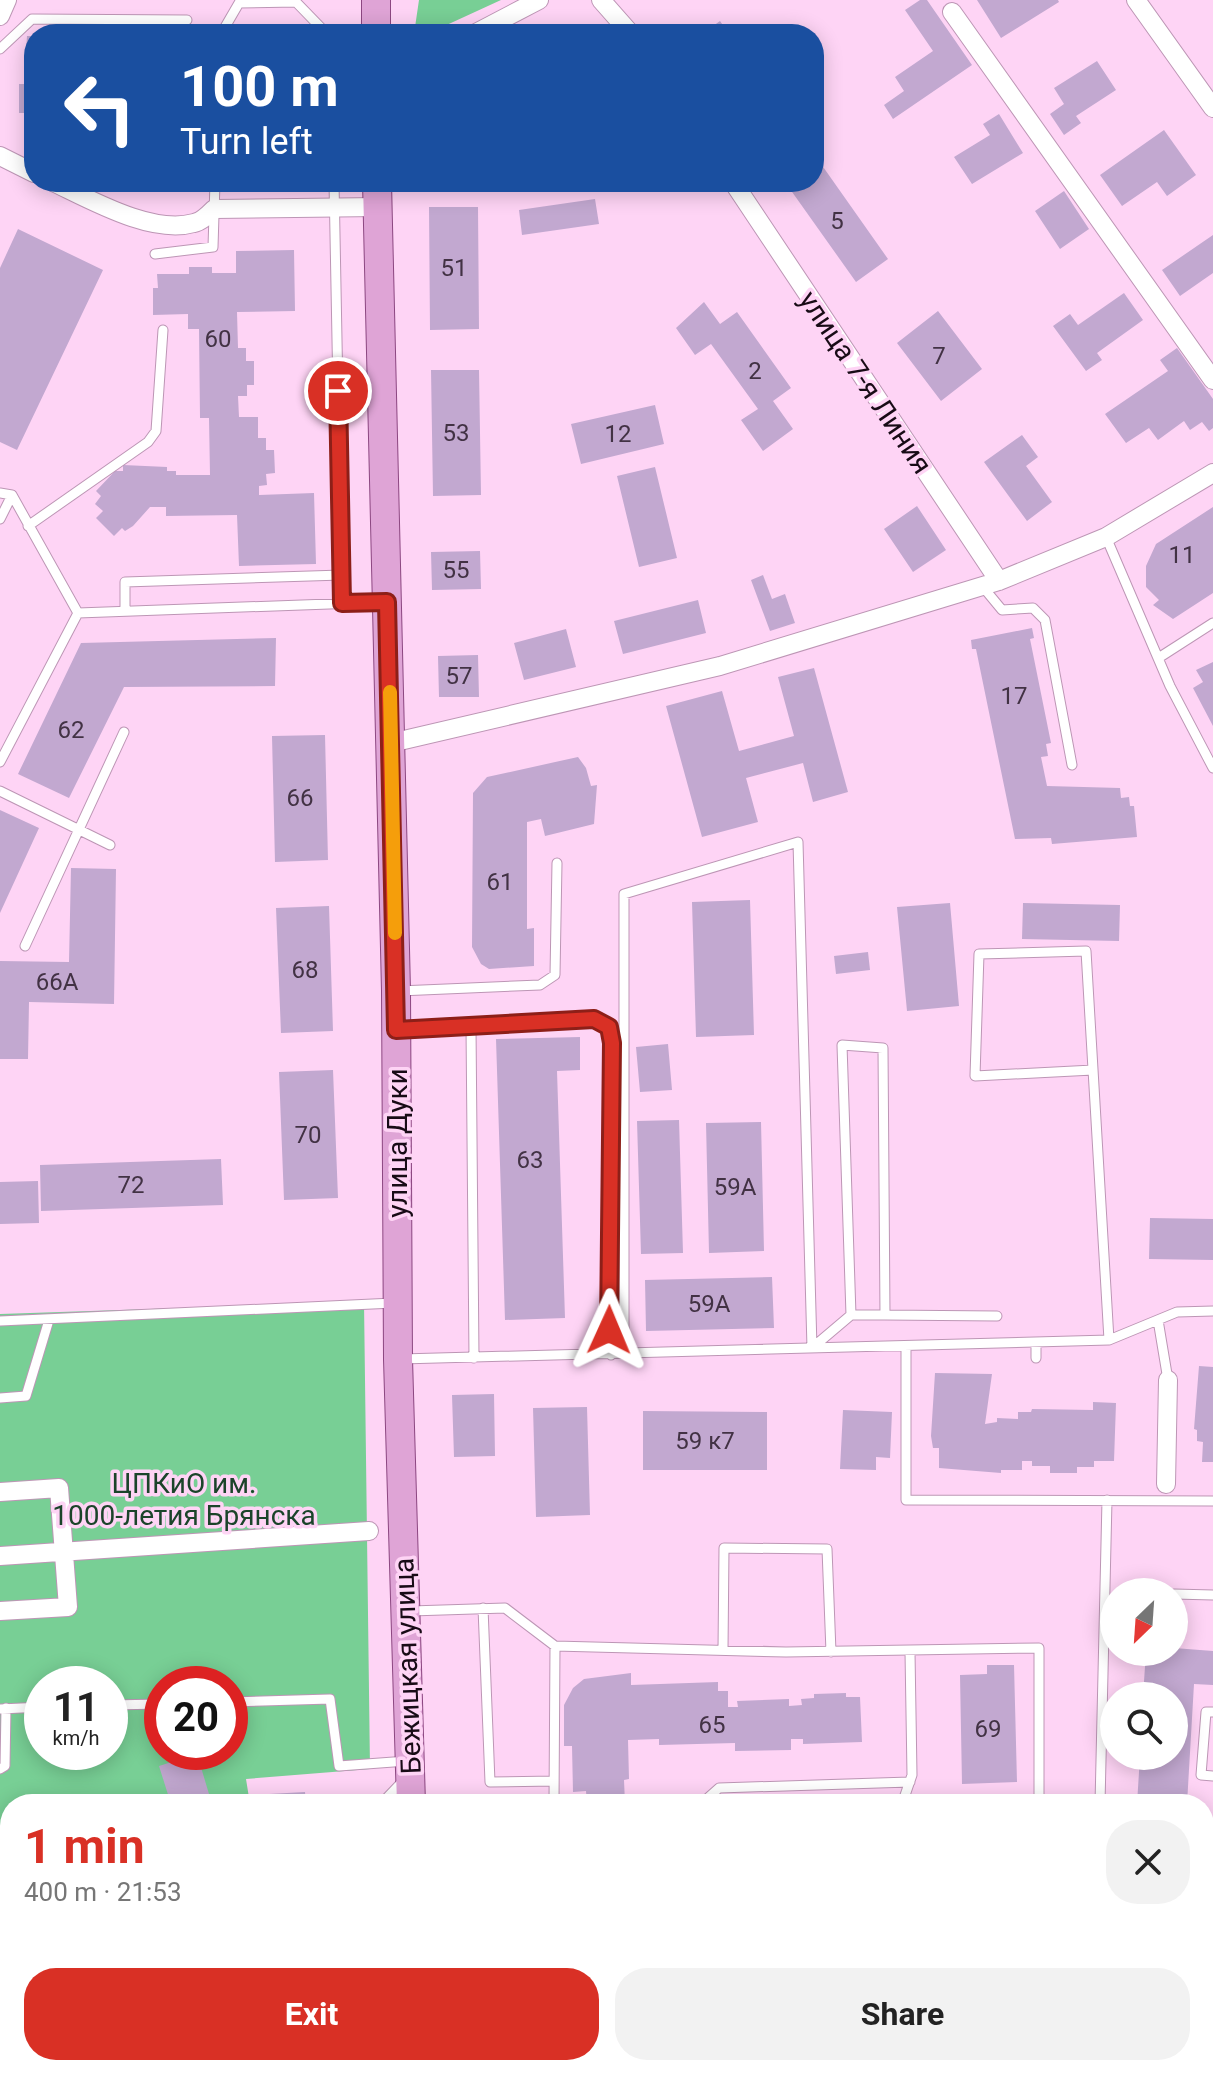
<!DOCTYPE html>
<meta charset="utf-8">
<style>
:root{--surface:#fff;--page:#f2f2f2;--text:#222;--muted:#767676;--accent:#d93025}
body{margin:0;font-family:Roboto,sans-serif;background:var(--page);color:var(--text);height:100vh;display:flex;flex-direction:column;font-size:30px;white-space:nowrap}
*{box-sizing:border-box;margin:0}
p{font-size:26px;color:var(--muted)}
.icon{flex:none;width:44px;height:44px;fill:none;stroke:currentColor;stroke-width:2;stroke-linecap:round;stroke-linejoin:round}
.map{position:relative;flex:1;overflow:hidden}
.panel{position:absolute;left:0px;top:1794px;width:1214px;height:282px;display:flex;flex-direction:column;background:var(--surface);border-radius:32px 32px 0 0;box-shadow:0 4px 20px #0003}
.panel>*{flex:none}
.hud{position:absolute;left:24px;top:24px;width:800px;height:168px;border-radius:32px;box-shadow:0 4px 20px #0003;background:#1a4fa0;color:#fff;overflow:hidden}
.needle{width:52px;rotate:205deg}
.fabs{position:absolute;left:1100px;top:1578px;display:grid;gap:16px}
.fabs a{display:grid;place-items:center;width:88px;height:88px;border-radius:50%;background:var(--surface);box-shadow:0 4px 20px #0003;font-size:40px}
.speed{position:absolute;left:24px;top:1666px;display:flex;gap:16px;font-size:40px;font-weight:700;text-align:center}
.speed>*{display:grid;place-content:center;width:104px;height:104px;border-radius:50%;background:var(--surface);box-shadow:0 4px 20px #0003;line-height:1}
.speed small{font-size:20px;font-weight:400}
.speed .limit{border:12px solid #d22;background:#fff;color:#111}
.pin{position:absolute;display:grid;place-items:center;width:68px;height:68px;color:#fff;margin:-34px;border:4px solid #fff;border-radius:50%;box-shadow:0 2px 8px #0007}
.me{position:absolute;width:88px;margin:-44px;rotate:1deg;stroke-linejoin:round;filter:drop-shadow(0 0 6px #0008)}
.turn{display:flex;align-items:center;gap:28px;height:168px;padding:0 24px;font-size:36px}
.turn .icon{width:104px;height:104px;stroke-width:2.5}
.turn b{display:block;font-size:56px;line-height:68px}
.round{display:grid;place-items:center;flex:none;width:84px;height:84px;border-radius:32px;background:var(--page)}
.summary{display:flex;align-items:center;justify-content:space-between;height:136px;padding:0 24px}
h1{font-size:48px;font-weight:700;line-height:60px;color:var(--accent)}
.primary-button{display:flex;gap:16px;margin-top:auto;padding:16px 24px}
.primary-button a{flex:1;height:92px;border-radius:32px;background:var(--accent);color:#fff;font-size:32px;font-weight:700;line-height:92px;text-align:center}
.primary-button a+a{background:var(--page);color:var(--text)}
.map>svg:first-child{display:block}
.green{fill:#78cf95;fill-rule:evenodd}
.building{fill:#c2a8d0}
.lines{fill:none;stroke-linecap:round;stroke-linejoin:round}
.lane-casing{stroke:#bd96b5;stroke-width:11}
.street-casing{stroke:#bd96b5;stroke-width:20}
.secondary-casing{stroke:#bd96b5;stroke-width:28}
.primary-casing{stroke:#8c4781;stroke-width:30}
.lane{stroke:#fff;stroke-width:9}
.street{stroke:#fff;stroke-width:18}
.secondary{stroke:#efd2ea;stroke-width:26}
.primary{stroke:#dfa4d6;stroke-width:28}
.route-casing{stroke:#8d1f18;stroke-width:20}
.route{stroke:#d93025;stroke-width:14}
.slow{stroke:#f59e0b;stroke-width:14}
.labels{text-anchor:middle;stroke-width:7;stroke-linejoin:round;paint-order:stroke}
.number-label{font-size:24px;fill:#423244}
.street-label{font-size:28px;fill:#180b16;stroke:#fed4f5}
.park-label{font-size:28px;fill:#1b442a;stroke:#fed4f5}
</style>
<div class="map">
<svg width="1213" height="2075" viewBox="0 0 1213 2075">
<rect width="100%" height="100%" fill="#fed4f5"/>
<path class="green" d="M419,0H501L427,34H414Z
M364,1302L370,1769L246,1779L250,1804H10V2066H181L177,2075H0V1314ZM42,1684H110V1752H42ZM162,1684H230V1752H162Z"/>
<path class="building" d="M920,0H927L972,65L893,119L884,105L904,91L895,77L933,51L905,10Z
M977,0H1058L1059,2L1001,38Z
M720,21L729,34H702Z
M27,36H34V119H28V113H19V84H24Z
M1097,61L1116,90L1076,116L1081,123L1064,135L1050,114L1064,104L1054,88Z
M999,114L1023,153L972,184L954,157L990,135L983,124Z
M1164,130L1196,175L1167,196L1157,182L1122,206L1100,175Z
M814,154L888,259L856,282L785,182H814Z
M246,182H317V188L246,190Z
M1064,191L1089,229L1060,249L1035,211Z
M595,199L599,224L522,235L519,210Z
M429,207H478L479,329L430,330Z
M18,229L103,270L17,450L0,442V268Z
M1213,235V273L1180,296L1162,270Z
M294,250L295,311L237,312L238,348H246V361H254V385H247V396H238L239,417H258V438H266V450H274L275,473L266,474L267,485L259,486V495L314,493L316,564L239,566L237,515L166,516V507H150L133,526L125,531L122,528L114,536L96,518L103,511L95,504L101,496L96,491L115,471H123V465L167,467V471H176V475H210L209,418H200L199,329H188V314L153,315V288H158L157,274H189V267H212V273H236V251Z
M1124,293L1143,320L1097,353L1102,360L1086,371L1053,326L1070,314L1078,325Z
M704,302L720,324L737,312L791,388L773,401L793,429L763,451L741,420L758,409L711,344L695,355L676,328Z
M938,311L982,369L941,401L897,343Z
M1177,348L1213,399V428L1209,431L1202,422L1190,430L1184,421L1158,440L1149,428L1126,443L1105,414L1168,371L1160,360Z
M431,370H479L481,495L433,496Z
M655,405L664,444L581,464L571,424Z
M1022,435L1038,457L1026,466L1052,502L1027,521L984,462Z
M655,467L677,558L639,567L617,476Z
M917,506L946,550L913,572L884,529Z
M1213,507V593L1173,619L1153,605L1159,600L1146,587V566L1156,544Z
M480,551L481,589L432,590L431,552Z
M763,575L772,599L785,594L795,623L770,631L751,580Z
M698,600L706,633L623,654L614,621Z
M1032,628L1034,638L1030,639L1051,743L1046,744L1048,756L1041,757L1047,786L1120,788L1121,798L1129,797L1130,806H1134L1137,837L1052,844L1051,838L1015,839L976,649H972L971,640Z
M566,629L576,667L524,680L514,643Z
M276,638L275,686L124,687L69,798L18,774L81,643Z
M478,655L479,697H439L438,656Z
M1213,662V726L1193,688L1203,682L1196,670Z
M814,668L848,792L813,802L803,763L746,778L758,822L702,837L666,706L722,691L739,751L794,736L778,677Z
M325,735L328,860L275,862L272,736Z
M578,757L586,768L591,786L597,785L594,824L545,836L541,819L527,822V929L534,928V966L489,969L481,964L472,947L473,793L487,777Z
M0,810L39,828L0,913Z
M71,868L116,869L114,1004L29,1002L28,1059H0V961L69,962Z
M750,900L754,1035L696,1037L692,902Z
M950,903L959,1006L907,1011L897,907Z
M1023,903L1120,905L1119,941L1022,939Z
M329,906L333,1031L281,1033L276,908Z
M868,952L870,970L836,974L834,956Z
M580,1037V1070L557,1071L565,1318L505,1320L496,1039Z
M668,1044L672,1090L640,1092L636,1047Z
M333,1070L338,1198L284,1200L279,1072Z
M679,1120L683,1253L641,1254L637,1121Z
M761,1122L764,1251L709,1253L706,1123Z
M221,1159L223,1205L41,1211L40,1165Z
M38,1181L39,1223L0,1224V1182Z
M1150,1218L1213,1219V1260L1149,1259Z
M772,1277L774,1328L646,1331L645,1280Z
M1199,1366L1213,1367V1462H1202L1203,1442L1197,1441V1430L1194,1429Z
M935,1373L992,1374L985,1424L997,1422V1418L1018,1419V1412H1031L1032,1409L1093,1410V1402L1116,1403L1114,1461H1094V1467H1077V1473H1050V1466H1032V1461H1022V1470H1001V1473L939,1468V1448H933L931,1436Z
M494,1394L495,1456L454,1457L452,1395Z
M587,1407L590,1515L536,1517L533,1408Z
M843,1410L892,1412L890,1458L876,1457V1470L840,1469Z
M643,1411L767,1412V1470H643Z
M1174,1648L1213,1651V1685L1194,1684L1187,1804H1137L1140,1756H1174V1696H1143L1146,1652H1174Z
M987,1665H1014L1017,1782L962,1784L960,1675L987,1674Z
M631,1673V1685L718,1682V1691H728V1707H738L737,1701L789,1699V1706L802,1705L801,1699L814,1698V1694L846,1693V1697H860L862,1742L803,1744V1739H791V1750L735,1751V1743L659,1745V1739L628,1740L629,1779L624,1780L625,1804H587L586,1791L573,1792L572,1746H564V1705L573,1688L584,1679Z
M197,1754L212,1804H171L159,1766Z
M305,1792L306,1804H270L269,1794Z
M1204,1819L1213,1820V1860H1204Z
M1213,2018V2075H1181L1179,2066H1204V2020Z
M859,2066H885L888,2075H835Z
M944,2066H1067L1071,2075H1016L1015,2072L947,2075Z"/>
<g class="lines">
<g class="lane-casing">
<path id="lane" d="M221,34L239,3L296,2L327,34
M0,49L32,19L187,20
M334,182L342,603
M155,254L213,247L215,182
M0,493L12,495
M12,495L78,613
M0,519L12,495
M28,526L148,442L156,431L163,330
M1106,537L1170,686L1213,768
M983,587L1002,610L1033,608L1045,620L1072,765
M125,611V582L342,575
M78,613L384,602
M1160,657L1213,623
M0,762L78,613
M0,791L110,845
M25,946L124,732
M399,991L540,985L555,975L557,863
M471,1027L474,1358
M400,1030L594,1019L609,1027L612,1043L611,1355
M1093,1070L975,1076L979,954L1086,951L1109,1340
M885,1315H851L842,1045L883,1048L885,1315L997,1316
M1158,1320L1168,1380
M0,1321L394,1303
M1036,1342V1358
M906,1346V1500L1213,1501
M812,1348L851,1315
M624,1354V894L798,842L812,1348
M401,1359L1109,1340L1177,1312L1213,1311
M0,1398L26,1396L49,1320
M1174,1594L1213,1595
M483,1608L490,1782L554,1781
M411,1611L505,1608L555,1646L786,1652L1039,1648V1797L1051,1804
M723,1650L724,1548L827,1549L831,1652
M230,1702L330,1699L339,1766L407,1761
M110,1705L162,1704
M1,1709L42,1707
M1213,1712H1206L1201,1775L1213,1776
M0,1769L5,1766L6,1708
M381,1804L404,1780
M554,1804L555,1646
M701,1804L719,1788L910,1782
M902,1804L912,1775L910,1652
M1100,1804L1107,1500
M1204,1889H1213
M1204,1993L1213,1991
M890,2066L893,2075
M919,2066L922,2075"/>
</g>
<g class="street-casing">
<path id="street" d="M601,0L631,34
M1136,0L1213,108
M952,12L1213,380
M0,16L7,0
M474,34L539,0
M0,156L34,173
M53,182C91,200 152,235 194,223C201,222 209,214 214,209L378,207
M733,182L999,581
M391,743L720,666L999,581L1106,537L1213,473
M1166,1484L1168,1380
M0,1492L59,1488L68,1607L0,1611
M0,1556L369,1531
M1113,2066L1115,2075"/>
</g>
<g class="secondary-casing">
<path id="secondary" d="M1204,1939L1213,1937
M645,2075L679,2066"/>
</g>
<g class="primary-casing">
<path id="primary" d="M376,34V0
M377,182L396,991L398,1359L411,1804
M474,2066L478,2075"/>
</g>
<use href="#lane" class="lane"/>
<use href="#street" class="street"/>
<use href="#secondary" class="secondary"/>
<use href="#primary" class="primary"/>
</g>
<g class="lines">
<g class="route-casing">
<path id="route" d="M338,391L342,603L387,602L396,1030L594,1019L609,1027L612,1043L609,1330"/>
</g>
<use href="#route" class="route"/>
<path class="slow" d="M390,692L395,933"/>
</g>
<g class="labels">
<g class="number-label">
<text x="837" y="229">5</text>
<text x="454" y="276">51</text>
<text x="218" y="347">60</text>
<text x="939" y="364">7</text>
<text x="755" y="379">2</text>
<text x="456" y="441">53</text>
<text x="618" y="442">12</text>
<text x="1182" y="563">11</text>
<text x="456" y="578">55</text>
<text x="459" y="684">57</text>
<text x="1014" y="704">17</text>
<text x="71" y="738">62</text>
<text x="300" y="806">66</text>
<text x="500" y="890">61</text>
<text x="305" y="978">68</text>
<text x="57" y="990">66А</text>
<text x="308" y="1143">70</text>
<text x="530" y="1168">63</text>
<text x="131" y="1193">72</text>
<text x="735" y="1195">59А</text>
<text x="709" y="1312">59А</text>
<text x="705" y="1449">59 к7</text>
<text x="712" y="1733">65</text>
<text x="988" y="1737">69</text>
</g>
<g class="street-label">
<text transform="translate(866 382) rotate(56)" y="10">улица 7-я Линия</text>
<text transform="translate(397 1143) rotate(-90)" y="10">улица Дуки</text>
<text transform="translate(407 1666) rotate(-92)" y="10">Бежицкая улица</text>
</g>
<g class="park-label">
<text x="184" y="1493">ЦПКиО им.<tspan x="184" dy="32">1000-летия Брянска</tspan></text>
</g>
</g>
</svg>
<div class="fabs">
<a><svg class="needle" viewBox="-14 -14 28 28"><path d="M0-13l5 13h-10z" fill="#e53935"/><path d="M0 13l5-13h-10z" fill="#767676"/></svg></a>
<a><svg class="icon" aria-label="search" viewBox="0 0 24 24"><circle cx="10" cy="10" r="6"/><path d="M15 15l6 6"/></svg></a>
</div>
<div class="speed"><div>11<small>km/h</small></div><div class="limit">20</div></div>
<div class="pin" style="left:338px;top:391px;background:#d93025"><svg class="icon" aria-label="arrive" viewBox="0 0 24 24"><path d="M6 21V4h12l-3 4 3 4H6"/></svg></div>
<svg class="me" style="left:609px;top:1330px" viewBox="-20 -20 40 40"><path d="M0-17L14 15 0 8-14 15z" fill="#d93025" stroke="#fff" stroke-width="4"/></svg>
<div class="hud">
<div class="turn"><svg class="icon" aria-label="left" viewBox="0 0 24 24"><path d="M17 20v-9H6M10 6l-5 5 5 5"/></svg><div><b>100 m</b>Turn left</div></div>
</div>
<section class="panel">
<div class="summary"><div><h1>1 min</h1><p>400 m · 21:53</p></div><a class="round"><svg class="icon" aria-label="close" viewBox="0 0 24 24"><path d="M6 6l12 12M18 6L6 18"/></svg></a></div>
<div class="primary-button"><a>Exit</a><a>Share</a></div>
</section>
</div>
